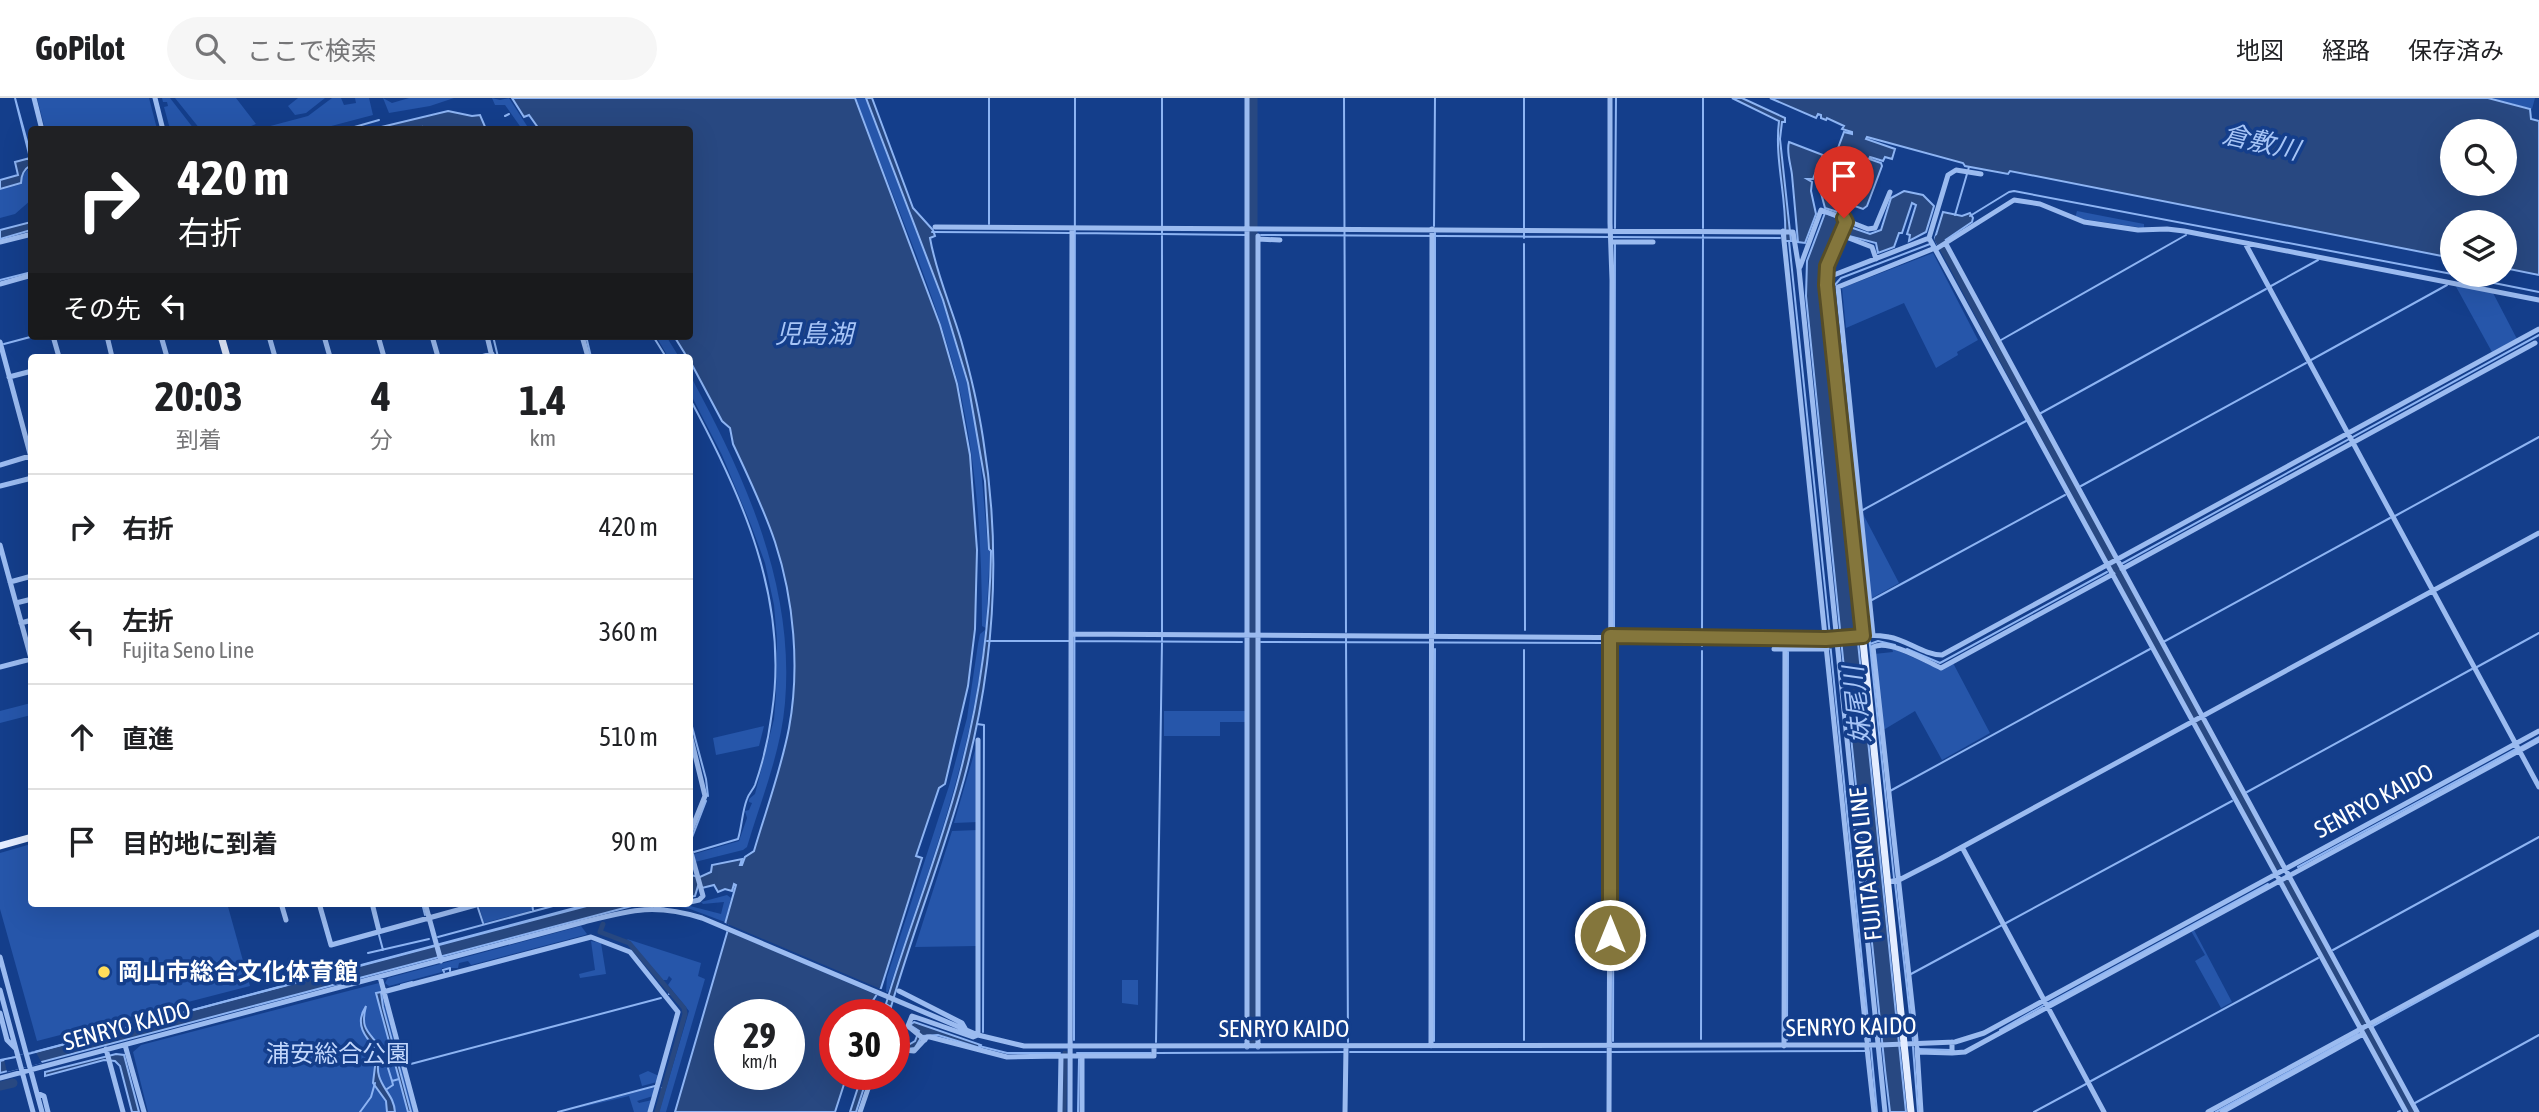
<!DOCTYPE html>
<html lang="ja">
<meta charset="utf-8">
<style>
:root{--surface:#fff;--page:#f6f6f6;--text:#202124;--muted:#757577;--line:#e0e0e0}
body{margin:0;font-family:"Asap Condensed","Noto Sans JP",sans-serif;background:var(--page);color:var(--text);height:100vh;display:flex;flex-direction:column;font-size:26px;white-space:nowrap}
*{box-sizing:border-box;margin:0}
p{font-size:23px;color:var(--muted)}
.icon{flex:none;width:38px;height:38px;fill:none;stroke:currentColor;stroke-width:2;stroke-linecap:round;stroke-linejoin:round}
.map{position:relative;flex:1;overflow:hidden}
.drawer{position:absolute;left:28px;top:256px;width:665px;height:553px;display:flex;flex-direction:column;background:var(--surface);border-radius:7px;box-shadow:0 7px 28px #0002}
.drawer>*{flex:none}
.top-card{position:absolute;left:28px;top:28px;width:665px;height:214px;border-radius:7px;box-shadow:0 7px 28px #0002;background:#202124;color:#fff;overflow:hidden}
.fabs{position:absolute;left:2440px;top:21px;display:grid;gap:14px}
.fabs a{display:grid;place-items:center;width:77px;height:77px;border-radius:50%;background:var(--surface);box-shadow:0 7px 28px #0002;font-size:35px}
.speed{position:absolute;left:714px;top:901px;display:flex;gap:14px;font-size:35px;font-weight:700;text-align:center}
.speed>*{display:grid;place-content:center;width:91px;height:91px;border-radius:50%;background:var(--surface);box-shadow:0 7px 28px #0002;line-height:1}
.speed small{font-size:18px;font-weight:400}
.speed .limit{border:10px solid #d22;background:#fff;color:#111}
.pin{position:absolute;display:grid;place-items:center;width:60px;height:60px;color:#fff;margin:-72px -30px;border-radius:50% 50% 50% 0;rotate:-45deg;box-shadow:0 0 7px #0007}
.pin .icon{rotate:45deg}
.me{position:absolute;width:77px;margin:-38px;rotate:0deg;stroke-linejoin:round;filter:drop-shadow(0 0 5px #0008)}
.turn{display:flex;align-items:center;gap:24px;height:147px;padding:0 35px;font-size:32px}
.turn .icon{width:91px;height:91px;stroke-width:2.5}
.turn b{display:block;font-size:49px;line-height:60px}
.then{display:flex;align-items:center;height:66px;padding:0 35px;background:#0003;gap:14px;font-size:26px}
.eta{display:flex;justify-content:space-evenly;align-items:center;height:119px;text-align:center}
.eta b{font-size:42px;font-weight:700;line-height:49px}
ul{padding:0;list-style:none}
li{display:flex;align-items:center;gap:21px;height:105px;padding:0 35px;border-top:2px solid var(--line)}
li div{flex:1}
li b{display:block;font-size:26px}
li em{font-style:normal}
header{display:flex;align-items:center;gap:42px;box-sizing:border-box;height:98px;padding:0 35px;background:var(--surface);border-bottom:2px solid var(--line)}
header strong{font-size:33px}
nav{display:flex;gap:38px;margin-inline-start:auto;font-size:24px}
.search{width:490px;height:63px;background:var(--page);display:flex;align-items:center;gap:18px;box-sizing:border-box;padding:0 24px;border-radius:38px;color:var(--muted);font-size:26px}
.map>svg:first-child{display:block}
.green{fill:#2656aa}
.water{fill:#284881;stroke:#8db4f3;stroke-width:2;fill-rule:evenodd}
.pier{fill:#143e8b}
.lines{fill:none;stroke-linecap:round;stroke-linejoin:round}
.stream{stroke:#8db4f3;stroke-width:2}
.canal{stroke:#284881;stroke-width:5}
.river{stroke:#284881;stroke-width:9}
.minor{stroke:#9bbbf0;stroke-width:5}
.major{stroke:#e4edff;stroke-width:7}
.route-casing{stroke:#564d27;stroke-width:18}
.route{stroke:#84763c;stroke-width:12}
.poi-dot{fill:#ffdd5a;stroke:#143e8b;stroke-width:2.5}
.labels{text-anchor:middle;stroke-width:7;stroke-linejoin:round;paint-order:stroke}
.street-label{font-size:24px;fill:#fff;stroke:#143e8b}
.poi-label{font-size:24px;font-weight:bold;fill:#fff;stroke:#143e8b;text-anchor:start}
.park-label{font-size:24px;fill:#c2d7fc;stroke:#143e8b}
.water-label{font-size:26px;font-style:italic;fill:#a7c5f7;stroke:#143e8b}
</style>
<header>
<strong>GoPilot</strong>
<div class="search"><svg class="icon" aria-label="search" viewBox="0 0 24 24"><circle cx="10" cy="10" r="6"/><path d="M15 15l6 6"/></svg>ここで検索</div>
<nav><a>地図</a><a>経路</a><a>保存済み</a></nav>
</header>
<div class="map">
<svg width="2539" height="1014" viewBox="0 0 2539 1014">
<rect width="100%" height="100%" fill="#143e8b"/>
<path class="green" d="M37,0H149L157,31H45Z
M162,0H170L194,31H170L164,9L168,8L167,4H163Z
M175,0H236L256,26L244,31H200Z
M298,0H325L306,15L295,17L288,8Z
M332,0H341L344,7L356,5L355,0H369L373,17L320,31H259L308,18Z
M383,0L392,5L409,0H454L430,8L389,15Z
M492,0L500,2L509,0L529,31H522L505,7H495Z
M856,0H865L943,204L967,285L978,335L988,451L990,453L986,530L982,528C982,447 977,364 958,285C933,187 890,95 856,0Z
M2492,0H2535L2532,11Z
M31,68V102L15,116L0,120V92L22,86V78Z
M2077,113L2144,126V130L2075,120Z
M1933,155L1978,242L1957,254L1958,257L1936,270L1904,205L1846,230L1842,190Z
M2454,185L2492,193L2517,241L2492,254Z
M656,238H666L679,259H668Z
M690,277C745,379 795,487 785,605C781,654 761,702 747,749L743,752L695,764L694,756L739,743L747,720L745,713L749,712L752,705L749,704V701L755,696L774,621L776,597L777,542L774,507L765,465L751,427L722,357L690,295Z
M1862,414L1899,485L1872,500H1871Z
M985,532C975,653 926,779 888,894H886L887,879L949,688L967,620L978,546L980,536Z
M1892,550L1939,571L1953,565L1990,635L1942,662L1915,613L1885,631L1882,630L1874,556L1893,554Z
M31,605V617L0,625V613Z
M1164,613H1245V624H1220V638H1164Z
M764,628L759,648L716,657L713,640Z
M976,649L978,724L954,725Z
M978,732L976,848L915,849L952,733Z
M31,746L32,805H227L250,888L37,943L0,811V755Z
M727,797L731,800L725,824L690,811L675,808H690L721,816L724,804L703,806L701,804Z
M491,805H531L533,812L484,825L479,808Z
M581,828L587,836L585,837L471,867L468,863L459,865L458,870H442V874L389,888L385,885L388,880Z
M2194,832L2232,904L2221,910L2195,863L2205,857L2191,833Z
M627,841L701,865L698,878L705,881L666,1014H659L689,913L668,887L672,881L669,878L667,882H663Z
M591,843L601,845L606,876L580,880L579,876L595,872Z
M1122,882H1138V907L1122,905Z
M379,885L414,1014H148L133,954L141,947Z
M648,973L659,978L657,984L642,988L639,977Z
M655,989L653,998L637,1003L639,1005L652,1002L648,1014H634L629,998L574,1011Z"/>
<path class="water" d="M15,0L31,58V67C24,71 21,77 21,85L0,91V82L18,77L15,64L30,60Z
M512,0H855L940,227L957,286L970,357L977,452L975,531L968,588L945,686L939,690L916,758L922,760L881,890L872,904L877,912L876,917H835V976L847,977L835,1014H675L729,828L725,826L736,787L734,786L732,793L725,791L718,794L714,787L702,790L698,788L695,798L690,799V777L700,779L711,774L712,767L742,761L740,767H742L745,759L754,753C766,712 781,672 789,630C800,570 794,502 775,444C764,411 748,378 733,346L730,330L722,323L690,263V259H687L674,238H690V32L539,31L529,17L524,19ZM730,917H789V976H730Z
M866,0H872L913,110L933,132L935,138L930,140C936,175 951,208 961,242C970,274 978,307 983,340C1002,456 995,567 964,681C943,758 913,832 891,909L886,906C908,831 939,756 959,679C979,604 990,529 991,453L989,451L985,383L968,285L943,202Z
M1732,0H1742L1785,20V24H1782L1780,41L1791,143H1785C1788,103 1774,63 1779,23Z
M1770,0H2488L2530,11L2531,21L2539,23V177L2504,170V124H2452V160L2010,73L2008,76L1965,68L1963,65L1867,39L1866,41L1895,51L1892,61L1885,59L1883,63L1870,59L1869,61L1881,65L1882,68L1867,108L1863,111L1852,107L1848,113L1843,112L1841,115L1825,110L1821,95L1823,89H1826L1827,86L1825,85L1844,34L1852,36V34L1842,31L1844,28L1827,20L1826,22L1821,20V17L1818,16L1816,20ZM2452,33H2504V86H2452Z
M448,13L472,18L480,17L486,31L423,32L422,29L412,31H373Z
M1789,44L1823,57L1813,81H1807L1812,84L1811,93L1816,116L1805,145L1798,144C1796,122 1794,100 1792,77C1791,67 1786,54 1789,44Z
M1904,93L1923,97L1934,108L1926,134L1909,143L1910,137L1907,136L1916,107L1912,105L1902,135H1899L1894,149L1878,155L1876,145L1849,138L1846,133L1850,129L1870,136L1881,132L1891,100Z
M1943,114L1962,118L1970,115L1973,120L1972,124L1938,147L1935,140Z
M1825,115L1838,120L1839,126L1823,168L1822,192L1906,1014H1890L1885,972L1806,198L1807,163Z
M31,124V132L0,141V132Z
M598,805H643L0,975V963Z
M381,894L383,909L411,1014H408L376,895Z
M366,908C360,931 368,933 380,949C379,959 376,969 379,978C383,992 394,998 395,1014H387L386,1003L373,985L377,952C365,939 354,926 366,908Z
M914,924L981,947L980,950L938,937L922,938L915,950L907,951L894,947V940L910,946L915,943L919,933L910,927Z
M116,956L124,957L139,1014H132L120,968L115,963L104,962L45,978V974Z
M862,977H868L856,1014H850Z"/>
<path class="pier" d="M723,824L883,892L879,898L724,832Z
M35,953L42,965L7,974L4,961Z"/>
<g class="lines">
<path class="stream" d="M989,0V126
M1344,0L1346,534
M505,18L509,16
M344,32L379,22
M1955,117L1969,69
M1970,118L2009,94L2014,93L2452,176
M1434,128L1435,0
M1615,130L1616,0
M1703,130V0
M932,134L1070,135
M1075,135L1245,137
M1261,137L1780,140
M1524,140V0
M1789,143L1830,538
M1524,146L1525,532
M2454,177L2539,194
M0,182L32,174
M2271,188L2318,162
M493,238L498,259
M586,238L591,259
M653,238L666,259
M2001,242L2186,137
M4,246L34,238
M2311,262L2447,187
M690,301C742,397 789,502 772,614C769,638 763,664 755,687C753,692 749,695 747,701C742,714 742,728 738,741L694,754
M2041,315L2266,191
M2081,388L2306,265
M1861,413L2026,323
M2395,418L2539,339
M2114,470L2539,237
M1870,503L2065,397
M1435,535V135
M1614,536L1615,146
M1702,537L1703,137
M1346,539L1348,944
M987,543H1069
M1075,543L1242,544
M1261,544L1607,545
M1702,544V548
M1830,544L1870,943
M1616,546H1782
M1870,546L1878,543L1895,547
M1787,547L1824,548
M2156,548L2390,420
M1907,551L1940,565L2107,474
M2477,569L2539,535
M690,621L706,681L708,698
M977,626L984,627L983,934
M2521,649L2539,639
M1890,693L2150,551
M2247,694L2472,571
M2238,699L2242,697
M691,742L706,703
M2298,769L2516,651
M1894,780L1833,189L1841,180L1930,146
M1895,785L1913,943
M422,805L425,817
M532,805L533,812
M478,810L483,825
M2006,825L2232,703
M379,837L383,852
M438,839L564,805
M2333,852L2539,739
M368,855L429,841
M444,874L443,872L450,870V873
M1911,876L2002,827
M401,887L412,884
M669,896L671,894
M2049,905L2268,786
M2373,928L2539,837
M2000,932L2044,907
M1701,941L1702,553
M1074,942L1075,0
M1524,942V552
M1787,942L1788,554
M1434,943L1435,551
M1613,943L1614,542
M1156,944L1162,544V0
M979,948L1007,955H1060
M1913,949L1918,1014
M1871,950L1877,1014
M1918,951L1951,952
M1350,954H1606
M1612,954L1865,953
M1077,955H1151
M1157,955L1344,954
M28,956L593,805
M0,962L16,959
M407,967L661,900
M392,983L388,970L395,960
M2091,983L2318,860
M662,990H663
M387,991L393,987L392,983L399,981
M2415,1005L2539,937
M360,1014L371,999L375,985
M558,1014L655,988
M1078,1014L1079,961
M2034,1014L2086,986
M2216,1014L2358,936
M2398,1014L2400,1013"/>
<path class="canal" d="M1830,548H1831
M603,826L600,834L629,845L684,910L685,916L657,1014
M1064,1014L1065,955"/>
<path class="river" d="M1939,141L2277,767
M2288,786L2413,1014
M1253,945V0
M0,988L13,985"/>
<path class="minor" d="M34,0L42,32
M155,0L163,32
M1247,0V949
M1845,122L1868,131L1875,130L1890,94
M935,129L1793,134L1799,171L1885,1014
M1783,133L1867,943
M1841,137L1872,149L1876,161
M1258,138V141L1280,142
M1929,140L1948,77L1956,72L1981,76
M0,144L32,136
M1611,144H1653
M2245,145L2539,689
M1946,146L2417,1014
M1936,151L2014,102L2040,106L2084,124L2138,132L2167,131L2184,133L2539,202
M1800,169L1821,112L1844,120L1846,124L1827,168L1826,180L1929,140L2406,1014
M0,186L32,177
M53,238L59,259
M107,238L112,259
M161,238L167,259
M269,238L275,259
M324,238L330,259
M378,238L384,259
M432,238L438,259
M487,238L492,259
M582,238L588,259
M0,244L32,363
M481,259L492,256
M9,279L32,273
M0,367L30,358
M0,388L32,380
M0,447L32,564
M2122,471L2535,245
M10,484L32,478
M16,505L32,501
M21,525L32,522
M1072,536L1826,541C1846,539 1869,535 1889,539C1907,542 1924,557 1942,557L2539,231
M1873,537L1838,189L1935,150
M1774,551H1827
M0,569L31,561
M690,636L705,698L690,735
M1962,749L2104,1014
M690,751L703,798L699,802L690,804
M1887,784L1899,782L1940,761L2539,435
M281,805L286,822
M319,805L331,847L483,805
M372,805L379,833
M425,805L441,863
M657,810L660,807L682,805
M0,859L42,1014
M380,879L416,1014
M0,892L33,1014
M899,893L962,925L966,932
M383,894L591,839L630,854L678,914L650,1014
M0,915L7,942L15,950
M925,942L908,928L912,918L973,939L978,937V642
M1916,942L1873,549C1889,541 1924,562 1941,570L2113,476
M1952,944V955L1965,954L2539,642
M125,947L144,1014
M1431,948L1432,131
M1784,948L1785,539
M1258,949V141
M1867,950L1874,1014
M1917,950L1921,1014
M106,951L123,1014
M894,951L914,953L927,939H930L1007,959L1061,958
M1918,954L1952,955
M0,980L584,824C631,812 654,805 702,820L978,937L1024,948L1880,947L1955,944L1984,935L2539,633
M37,995L44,998L48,1014
M860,1014L873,976
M1060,1014L1061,958H1154V949
M1070,1014L1072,131
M1082,1014V958
M1345,1014L1346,949
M1609,1014L1612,182L1610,125V0
M2208,1014L2539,834
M2222,1014L2363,936"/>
<path class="major" d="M1826,180L1911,1014
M221,238L227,259
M0,748L32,739"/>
</g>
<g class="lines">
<g class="route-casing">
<path id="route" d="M1610,837V538L1826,541L1863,538L1826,187L1827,168L1846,124L1844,120"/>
</g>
<use href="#route" class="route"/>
</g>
<circle class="poi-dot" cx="104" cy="874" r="7"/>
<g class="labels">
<g class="street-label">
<text transform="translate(2374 703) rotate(-28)" y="8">SENRYO KAIDO</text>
<text transform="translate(1866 766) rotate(-96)" y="8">FUJITA SENO LINE</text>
<text transform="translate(127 928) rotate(-15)" y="8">SENRYO KAIDO</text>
<text transform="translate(1851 929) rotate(-1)" y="8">SENRYO KAIDO</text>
<text x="1284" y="939">SENRYO KAIDO</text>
</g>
<g class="poi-label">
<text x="118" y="882">岡山市総合文化体育館</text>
</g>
<g class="park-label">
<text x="338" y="964">浦安総合公園</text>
</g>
<g class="water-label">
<text transform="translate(2261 44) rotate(13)" y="9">倉敷川</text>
<text x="814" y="245">児島湖</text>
<text transform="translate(1857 607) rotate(-96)" y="9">妹尾川</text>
</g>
</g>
</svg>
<div class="fabs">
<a><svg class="icon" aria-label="search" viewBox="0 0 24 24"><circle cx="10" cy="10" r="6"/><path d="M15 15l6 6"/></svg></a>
<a><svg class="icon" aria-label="layers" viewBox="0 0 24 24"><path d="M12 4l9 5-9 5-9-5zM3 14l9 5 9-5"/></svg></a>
</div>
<div class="speed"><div>29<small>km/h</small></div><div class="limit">30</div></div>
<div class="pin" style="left:1844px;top:120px;background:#d93025"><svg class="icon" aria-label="arrive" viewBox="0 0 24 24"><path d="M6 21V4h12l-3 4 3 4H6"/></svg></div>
<svg class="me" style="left:1610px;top:837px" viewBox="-20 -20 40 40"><circle r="17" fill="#84763c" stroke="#fff" stroke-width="3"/><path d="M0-11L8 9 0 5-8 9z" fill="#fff"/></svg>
<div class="top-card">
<div class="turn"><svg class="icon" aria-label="right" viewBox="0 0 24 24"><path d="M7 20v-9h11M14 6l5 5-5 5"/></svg><div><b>420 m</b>右折</div></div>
<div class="then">その先<svg class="icon" aria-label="left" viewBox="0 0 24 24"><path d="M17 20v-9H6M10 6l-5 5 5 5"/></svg></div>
</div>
<section class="drawer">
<div class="eta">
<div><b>20:03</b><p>到着</p></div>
<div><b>4</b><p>分</p></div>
<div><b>1.4</b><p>km</p></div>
</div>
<ul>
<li><svg class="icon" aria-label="right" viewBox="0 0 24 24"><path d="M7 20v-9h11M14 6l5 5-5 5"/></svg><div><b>右折</b></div><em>420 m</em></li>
<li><svg class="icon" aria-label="left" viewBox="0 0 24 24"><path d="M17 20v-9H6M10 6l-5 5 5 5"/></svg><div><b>左折</b><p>Fujita Seno Line</p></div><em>360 m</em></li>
<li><svg class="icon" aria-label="ahead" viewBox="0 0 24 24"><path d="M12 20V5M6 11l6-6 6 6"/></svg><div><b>直進</b></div><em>510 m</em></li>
<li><svg class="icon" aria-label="arrive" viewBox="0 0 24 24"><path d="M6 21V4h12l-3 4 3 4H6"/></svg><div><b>目的地に到着</b></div><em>90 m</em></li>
</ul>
</section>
</div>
